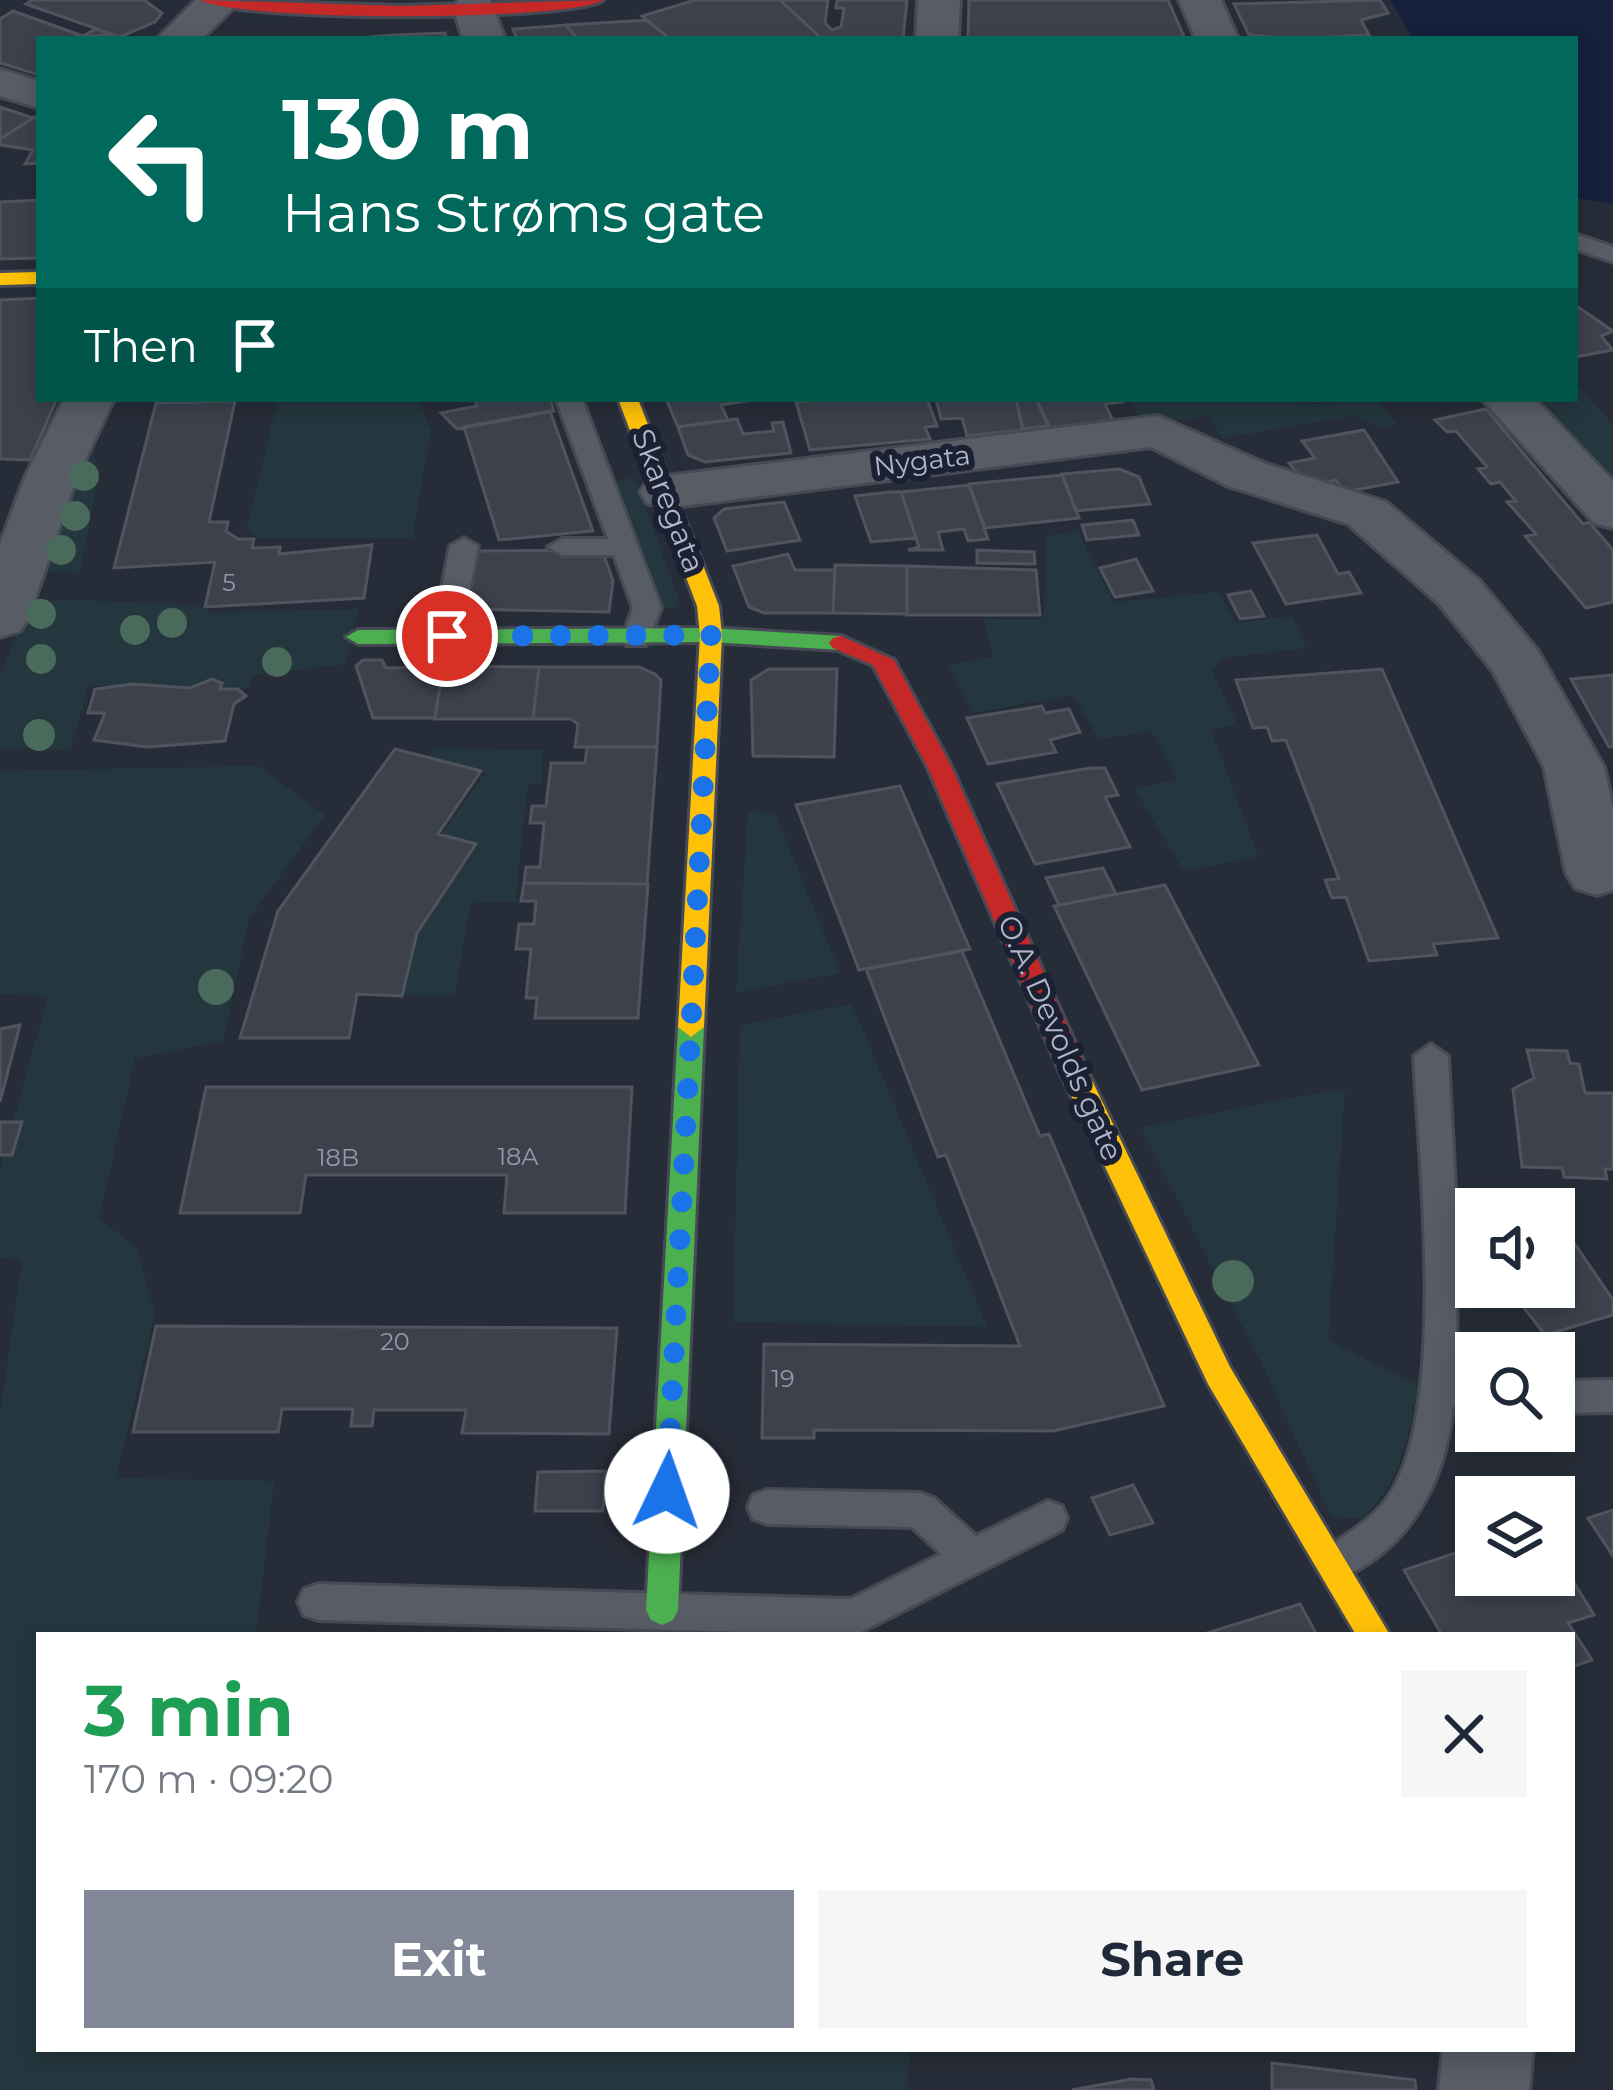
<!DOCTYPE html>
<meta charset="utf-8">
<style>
:root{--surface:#fff;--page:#f6f6f7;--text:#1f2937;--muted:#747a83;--accent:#818796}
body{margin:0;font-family:Montserrat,sans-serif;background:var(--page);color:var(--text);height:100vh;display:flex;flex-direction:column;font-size:45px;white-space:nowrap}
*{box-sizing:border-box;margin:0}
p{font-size:39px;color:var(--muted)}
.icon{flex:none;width:66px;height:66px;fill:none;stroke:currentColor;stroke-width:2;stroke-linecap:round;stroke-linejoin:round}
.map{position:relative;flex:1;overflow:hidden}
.side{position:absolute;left:36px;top:1632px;width:1539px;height:420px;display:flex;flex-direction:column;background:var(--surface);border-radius:0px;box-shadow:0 6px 18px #0003}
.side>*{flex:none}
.top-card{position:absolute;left:36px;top:36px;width:1542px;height:366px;border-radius:0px;box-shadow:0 6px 18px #0003;background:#00695c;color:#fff;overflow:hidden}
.tools{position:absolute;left:1455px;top:1188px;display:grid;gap:24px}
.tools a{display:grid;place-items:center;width:120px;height:120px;border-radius:0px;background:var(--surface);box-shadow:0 6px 18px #0003;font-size:60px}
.pin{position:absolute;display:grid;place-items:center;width:102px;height:102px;color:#fff;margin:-51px;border:6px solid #fff;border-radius:50%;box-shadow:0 3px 12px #0007}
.me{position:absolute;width:132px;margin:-66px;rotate:3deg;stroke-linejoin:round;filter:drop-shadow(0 0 9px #0008)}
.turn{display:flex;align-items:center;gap:42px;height:252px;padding:0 48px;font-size:54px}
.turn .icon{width:156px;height:156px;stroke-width:2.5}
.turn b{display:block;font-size:84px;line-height:102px}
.then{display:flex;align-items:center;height:114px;padding:0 48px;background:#0003;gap:24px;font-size:45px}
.round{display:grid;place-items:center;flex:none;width:126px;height:126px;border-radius:0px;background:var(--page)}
.head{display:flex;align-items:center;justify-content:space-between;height:204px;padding:0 48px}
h1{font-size:72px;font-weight:700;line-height:90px;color:#1e9e55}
.cta{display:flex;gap:24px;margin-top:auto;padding:24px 48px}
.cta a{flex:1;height:138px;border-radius:0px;background:var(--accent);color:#fff;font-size:48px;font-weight:700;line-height:138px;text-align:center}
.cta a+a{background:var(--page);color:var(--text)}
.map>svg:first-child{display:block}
.green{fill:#24373e}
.water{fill:#16203c}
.building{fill:#3c414c;stroke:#50545f;stroke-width:3}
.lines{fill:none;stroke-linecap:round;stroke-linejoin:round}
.lane-casing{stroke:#454a54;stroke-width:6}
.street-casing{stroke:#454a54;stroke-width:6}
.fast-casing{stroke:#454a54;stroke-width:6}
.slow-casing{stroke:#454a54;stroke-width:6}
.jam-casing{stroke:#454a54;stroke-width:6}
.lane{fill:#585c65;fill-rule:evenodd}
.street{fill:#585c65;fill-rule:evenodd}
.fast{fill:#4caf50;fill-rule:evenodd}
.slow{fill:#ffc107;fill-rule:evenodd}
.jam{fill:#c62828;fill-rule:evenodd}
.tree{fill:#4a6a5c}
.route{stroke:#1a73e8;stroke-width:21;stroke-dasharray:0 37.8}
.labels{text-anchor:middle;stroke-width:12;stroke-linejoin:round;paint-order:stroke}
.number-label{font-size:24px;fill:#949aaa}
.far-street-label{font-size:27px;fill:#b1b7c9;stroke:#1b2133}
.street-label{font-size:30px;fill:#b1b7c9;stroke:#1b2133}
</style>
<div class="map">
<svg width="1613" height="2090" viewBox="0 0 1613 2090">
<rect width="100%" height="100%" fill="#272d38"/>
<path class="green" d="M1575,383L1613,425V495L1521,399H1575Z
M278,399H419L431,431L412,538H259L246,530Z
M1129,399H1295L1300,405L1376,399L1397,424L1379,427L1355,416L1222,438L1209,416L1142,425Z
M92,444L99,475L80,572L31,571Z
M635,478L680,603L676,608L661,607L613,481Z
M1078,531L1114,602L1219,592L1236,623L1292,616L1306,648L1223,658L1212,671L1237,725L1211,729L1258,856L1184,872L1134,788L1177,780L1152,731L1099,739L1073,695L973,713L949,665L993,657L984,619L1044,620L1046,536Z
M81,600L193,605L211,613L358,609L346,664L253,675L249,688L89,685L70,750L0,748V677L28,602Z
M433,748L543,750L542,783L528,784L515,902L470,903L455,996L399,995L412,942L477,846L441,835L485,773L428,759Z
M258,766L325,815L249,918L223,1041L135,1058L99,1219L137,1248L155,1314L116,1478L274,1481L256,1635H39V2049H910L907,2090H0V1414L22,1261L0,1258V1169L48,996L0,994V771Z
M748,811L775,813L840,973L736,993Z
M852,1004L987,1327L733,1322L740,1025Z
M1345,1088L1328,1340L1418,1386C1409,1434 1400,1486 1361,1519L1331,1516L1268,1377L1141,1127Z"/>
<path class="water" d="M1390,0H1613V204L1575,198V39H1413Z"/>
<path class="building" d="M32,0H144L162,13L155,22L120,37L26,4Z
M695,0H780L822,39H670L642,16Z
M780,0H828L825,23L832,30L841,27L844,8H836L837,0H907L903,39H822Z
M969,0H1168L1185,39H968Z
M1380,0L1388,13L1361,20L1369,35L1293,39L1249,35L1234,4Z
M13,11L83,36L96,29L113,35L39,39V75L0,63V19Z
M647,20L670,39H578L566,25Z
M566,25L578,39H517L513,29Z
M445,33L447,39L358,38L394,35Z
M0,107L33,118L0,139Z
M34,117L39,118V163L25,164L33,150L0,145V139Z
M39,200V258L0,259V202Z
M39,298V399H57L30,460L0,459V300Z
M1575,305L1613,331L1601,336L1613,350L1575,357Z
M475,399H550L554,411L457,429L441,413L477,406Z
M666,399H758L721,405L728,420L678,427Z
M832,399H927L937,426L925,427L930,439L810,450L796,402Z
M936,399H1016L1023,430L967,436L962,418L941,419Z
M1016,399H1036L1048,426L1023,429Z
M1036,399H1121L1123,402L1105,404L1113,421L1050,428Z
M235,401L209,522H228L226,531L238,539H254L252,548L280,547L279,554L372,545L364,598L205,607L215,562L114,568L156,403Z
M1486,409L1583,524L1589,522L1613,550V602L1586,608L1525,536L1536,534L1507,502L1516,501L1500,482L1491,484L1478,469L1487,467L1456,431L1447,432L1435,420Z
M550,411L593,531L499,540L464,427Z
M737,419L743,434L774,431L772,423L783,422L791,453L705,462L688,455L678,427Z
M1364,430L1398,482L1344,492L1336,480L1322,483L1298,474L1289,463L1315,458L1302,441Z
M1119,469L1139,477L1150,504L1076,511L1062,474Z
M1062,475L1079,518L985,528L969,484Z
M969,485L988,539L968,541L964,529L938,532L943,550H908L919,547L901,492Z
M889,492H901L916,538L871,542L855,496Z
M784,502L800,540L727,551L714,518L724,509Z
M1133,520L1139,535L1087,540L1082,525Z
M1317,535L1338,574L1349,572L1361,593L1286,604L1253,543Z
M602,550L613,581L609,612L465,609L476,551Z
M977,550L1034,552L1035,564L977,563Z
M788,554L795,570H835L833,613H764L749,607L733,566Z
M1136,559L1153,591L1115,597L1100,568Z
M835,565L907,566V614L833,613Z
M907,566L1036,570L1040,615H907Z
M1251,591L1264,616L1240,619L1228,595Z
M363,660H382L386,668L443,667L435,718H373L356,666Z
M443,666L539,667L533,719H435Z
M539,667H639L655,674L661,680L657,747H575L578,724L571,719H533Z
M769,669H837L834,757L753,756L751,680Z
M1382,669L1498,938L1433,944L1437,955L1369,961L1346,897L1332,898L1325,880L1339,879L1286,740L1272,741L1267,727L1253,728L1236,680Z
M1613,675V747H1609L1571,679Z
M212,679L222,683L220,689H238L246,696L234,704L225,741L147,747L94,740L105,713H88L95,689L133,684L190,688Z
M1042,706L1045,713L1069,709L1080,732L1050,740L1056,752L988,764L967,718Z
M587,747H657L647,884L524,883L526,867H540L544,823H530L532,806H546L551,763H585Z
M395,749L481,771L438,834L476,844L417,933L402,996L357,994L349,1038H240L278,911Z
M1090,768H1105L1118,795L1105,797L1130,847L1035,864L997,784Z
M900,786L970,949L859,970L796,805Z
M1103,868L1116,894L1059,905L1046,878Z
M524,883L648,884L638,1018H535L537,998H526L531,949H516L519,924H534L536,901H521Z
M1165,885L1259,1065L1142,1090L1054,906Z
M962,951L1040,1136L1049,1134L1164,1406L1053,1431L814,1430V1438H762L764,1344L1020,1346L946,1155L938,1157L866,969Z
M20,1025L0,1102V1029Z
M1527,1050L1567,1051L1570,1063L1579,1064L1585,1093H1613V1169H1605L1607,1179L1564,1177L1562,1168L1522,1167L1513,1089L1534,1078Z
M206,1087H632L625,1213H504L507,1175H306L300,1213H180Z
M0,1122H22L12,1155H0Z
M1562,1225L1613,1300V1315L1545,1335L1508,1287H1554V1227Z
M156,1326L617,1328L609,1434L462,1433L466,1410H374L372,1426H351L353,1409H282L278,1432H133Z
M606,1471L603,1511H535L538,1472Z
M1133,1485L1153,1523L1110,1535L1092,1498Z
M1613,1510V1556L1588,1518Z
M1476,1546V1575H1554V1550L1594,1615L1568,1623L1592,1660L1572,1667V1635H1442L1404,1570Z
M1300,1604L1317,1635H1201Z
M1272,2063L1415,2080L1416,2090H1272Z
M1132,2079L1151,2080L1154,2090H1072Z"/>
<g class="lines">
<g class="lane-casing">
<path id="lane" d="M1575,234L1613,247V262L1575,249Z
M556,399H582L661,608L646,645H626L622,639L633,608L614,555H562L548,547L562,539H608Z
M464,538L478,546L461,636L447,645L433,636L450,546Z
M1431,1044L1448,1056L1457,1225L1456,1376L1476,1378V1410L1453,1406C1446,1480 1409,1553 1335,1580L1321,1575L1315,1563L1321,1551C1343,1537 1370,1521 1386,1500C1449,1416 1419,1162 1414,1056Z
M1613,1380V1412L1554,1413V1381Z
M767,1490L920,1493L934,1498L976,1536L1048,1501L1062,1506L1067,1518L1062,1530L855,1635L318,1620L304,1615L298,1602L304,1589L318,1584L851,1599L941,1554L912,1527L767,1524L753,1519L748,1507L753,1495Z"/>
</g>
<g class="street-casing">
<path id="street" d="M196,0H241L202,39H157Z
M458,0H490L505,39H463L453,7Z
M918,0H960L958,39H916Z
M1179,0H1221L1238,39H1196Z
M0,69L39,81V108L0,96Z
M64,399H114L77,477L28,619L20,631L0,637V544L25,477Z
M1482,399H1535L1613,481V528L1594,523Z
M1158,416L1266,464L1386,502L1479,580L1538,651L1604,767L1613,808V890L1597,895L1575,888L1566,873L1544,767L1493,671L1439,604L1348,524L1228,486L1151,447L666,508L647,503L640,492L647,481L666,476Z
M1443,2049H1533L1529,2090H1439Z"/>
</g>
<g class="fast-casing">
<path id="fast" d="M711,628L841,636L853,643L841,650L711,642L358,644L346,637L358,630Z
M691,1017L704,1027L678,1610L673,1620L662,1625L651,1620L646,1610L678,1027Z"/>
</g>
<g class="slow-casing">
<path id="slow" d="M39,272V284L0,285V273Z
M618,399H638L719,606L722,635L704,1027L691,1037L678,1027L700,635L697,606Z
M1074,1062L1084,1065L1088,1072L1230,1367L1390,1635H1356L1208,1384L1060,1072L1064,1065Z"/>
</g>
<g class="jam-casing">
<path id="jam" d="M201,0L402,6L603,0C570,22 233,21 201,0Z
M841,636L894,660L951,766L1088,1072L1084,1079H1064L1060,1072L927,766L873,665L833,648L829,643L833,638Z"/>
</g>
<use href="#lane" class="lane"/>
<use href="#street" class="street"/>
<use href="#fast" class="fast"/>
<use href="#slow" class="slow"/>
<use href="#jam" class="jam"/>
</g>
<g class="tree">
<circle cx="84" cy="476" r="15"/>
<circle cx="75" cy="516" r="15"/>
<circle cx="61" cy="550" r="15"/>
<circle cx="41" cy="614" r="15"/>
<circle cx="172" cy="623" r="15"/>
<circle cx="135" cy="630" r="15"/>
<circle cx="41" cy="659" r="15"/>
<circle cx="277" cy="662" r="15"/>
<circle cx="39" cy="735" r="16"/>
<circle cx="216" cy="987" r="18"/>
<circle cx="1233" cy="1281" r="21"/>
</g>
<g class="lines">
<path class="route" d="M447,636L711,635L667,1491"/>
</g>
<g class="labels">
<g class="number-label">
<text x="229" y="591">5</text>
<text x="518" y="1165">18A</text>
<text x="338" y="1166">18B</text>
<text x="395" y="1350">20</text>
<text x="783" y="1387">19</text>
</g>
<g class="far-street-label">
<text transform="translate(922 461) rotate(-7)" y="9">Nygata</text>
</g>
<g class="street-label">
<text transform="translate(668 501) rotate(69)" y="10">Skaregata</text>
<text transform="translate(1060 1038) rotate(66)" y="10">O.A. Devolds gate</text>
</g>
</g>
</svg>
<div class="tools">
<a><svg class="icon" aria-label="sound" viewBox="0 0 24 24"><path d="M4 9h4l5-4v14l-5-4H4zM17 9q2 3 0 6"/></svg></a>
<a><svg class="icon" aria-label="search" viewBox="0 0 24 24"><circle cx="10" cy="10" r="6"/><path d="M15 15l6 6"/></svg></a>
<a><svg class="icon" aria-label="layers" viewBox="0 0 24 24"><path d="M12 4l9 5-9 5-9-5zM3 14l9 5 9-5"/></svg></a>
</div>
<div class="pin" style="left:447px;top:636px;background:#d93025"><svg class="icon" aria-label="arrive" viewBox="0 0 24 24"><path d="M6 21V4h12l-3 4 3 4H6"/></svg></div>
<svg class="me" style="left:667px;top:1491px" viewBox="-20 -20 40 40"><circle r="19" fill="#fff"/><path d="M0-13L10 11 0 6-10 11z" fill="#1a73e8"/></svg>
<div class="top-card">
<div class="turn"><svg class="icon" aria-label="left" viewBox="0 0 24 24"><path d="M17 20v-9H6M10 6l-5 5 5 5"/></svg><div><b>130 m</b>Hans Strøms gate</div></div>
<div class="then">Then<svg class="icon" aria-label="arrive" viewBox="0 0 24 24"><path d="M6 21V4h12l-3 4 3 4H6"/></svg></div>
</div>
<section class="side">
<div class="head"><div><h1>3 min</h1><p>170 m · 09:20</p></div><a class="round"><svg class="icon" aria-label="close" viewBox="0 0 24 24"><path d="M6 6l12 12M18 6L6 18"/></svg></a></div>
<div class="cta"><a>Exit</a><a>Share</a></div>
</section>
</div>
